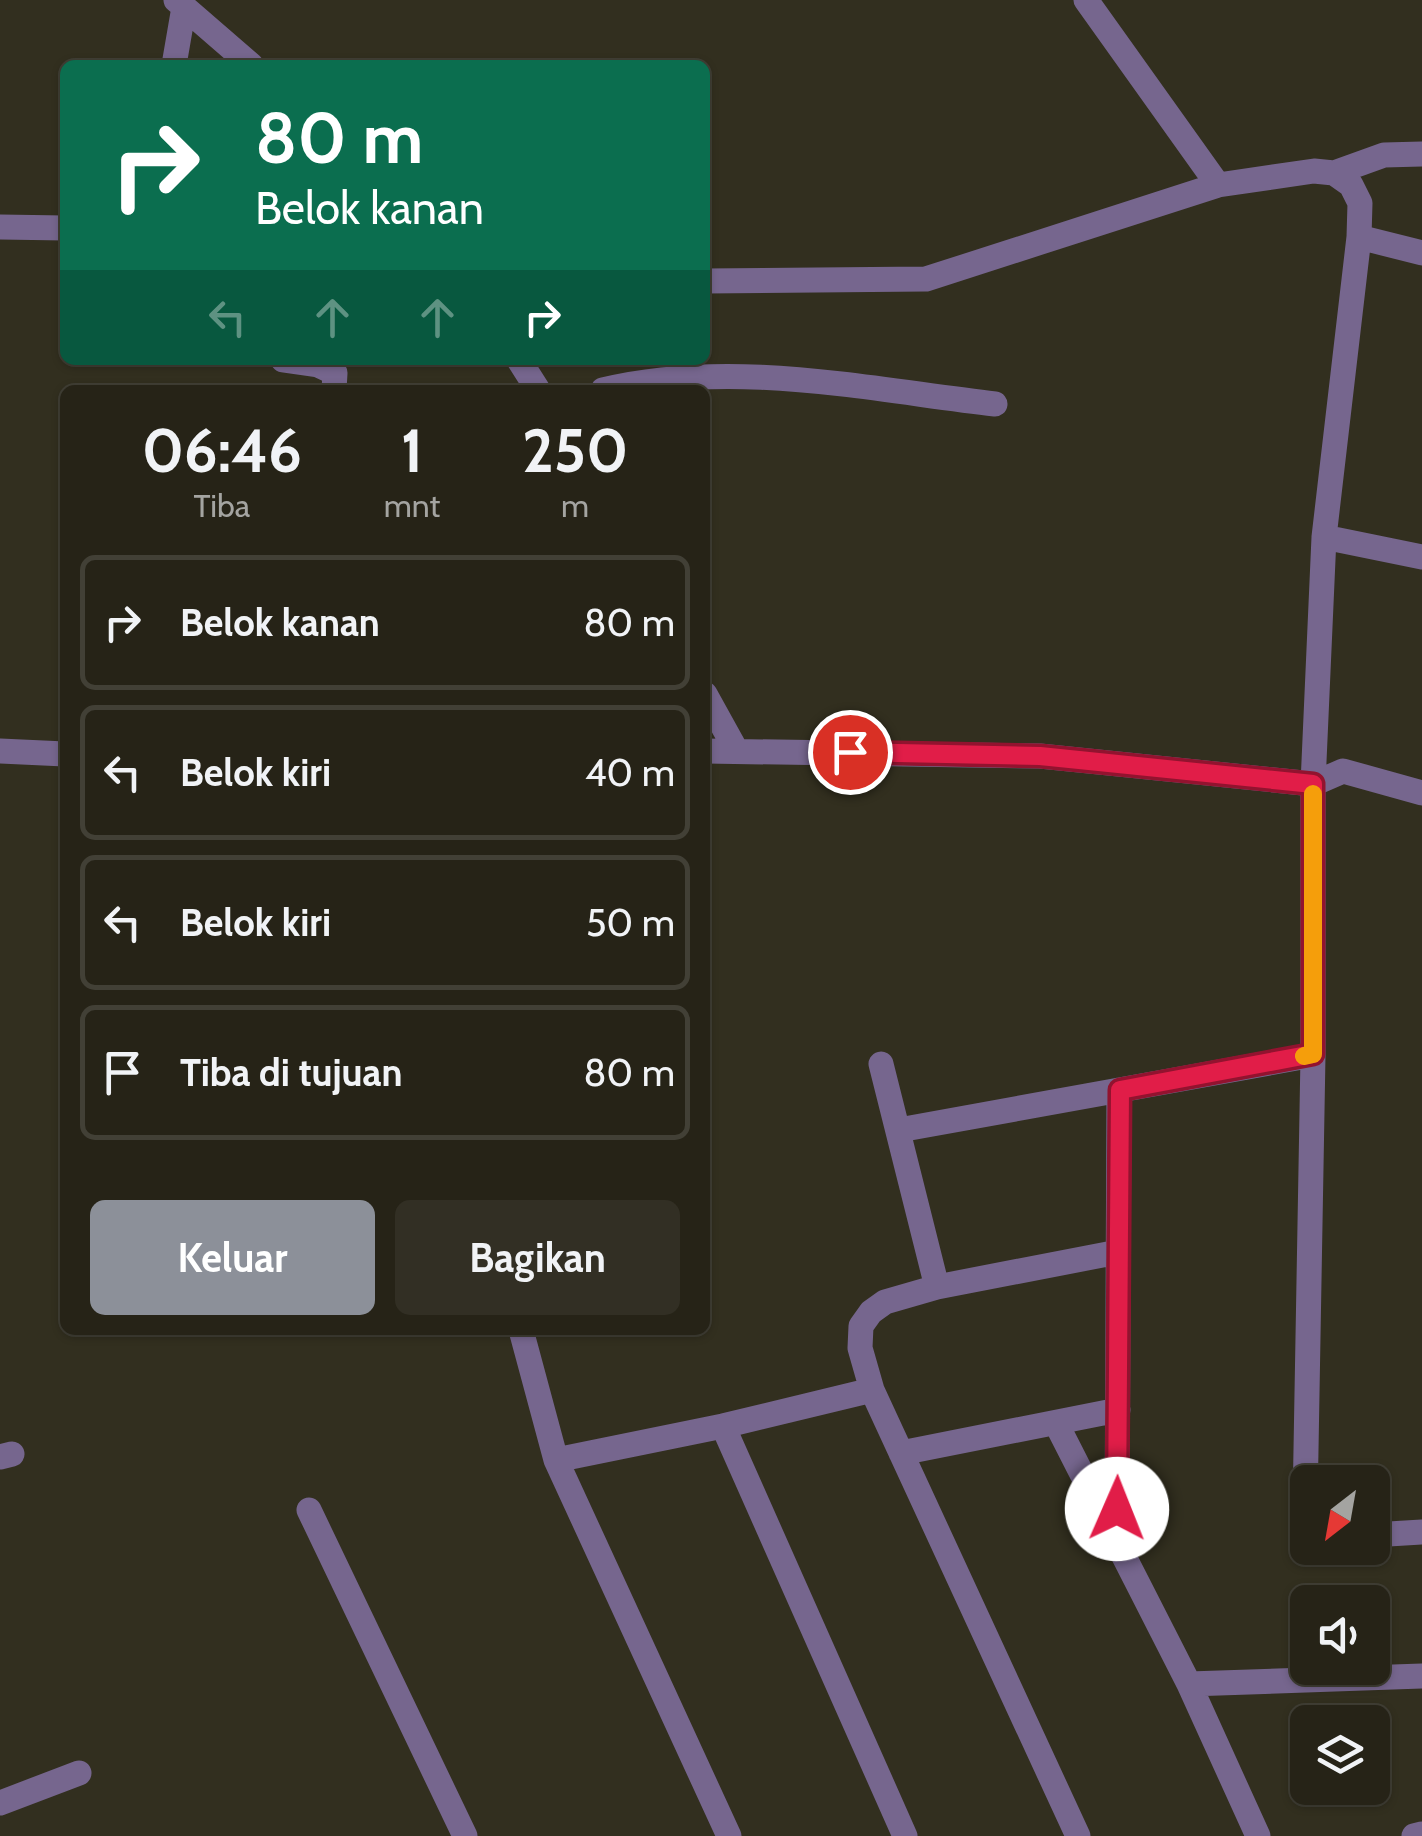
<!DOCTYPE html>
<html lang="id">
<style>
:root{--surface:#262317;--page:#322f24;--text:#f1f3f6;--muted:#a4a4a1;--line:#424036;--accent:#8c9099}
body{margin:0;font-family:Cabin,sans-serif;background:var(--page);color:var(--text);height:100vh;display:flex;flex-direction:column;font-size:38px;white-space:nowrap}
*{box-sizing:border-box;margin:0}
p{font-size:32px;color:var(--muted)}
.icon{flex:none;width:55px;height:55px;fill:none;stroke:currentColor;stroke-width:2;stroke-linecap:round;stroke-linejoin:round}
.map{position:relative;flex:1;overflow:hidden}
.sheet{position:absolute;left:60px;top:385px;width:650px;height:950px;display:flex;flex-direction:column;background:var(--surface);border-radius:15px;box-shadow:0 2px 8px #0004,0 0 0 2px var(--line)}
.sheet>*{flex:none}
.hud{position:absolute;left:60px;top:60px;width:650px;height:305px;border-radius:15px;box-shadow:0 2px 8px #0004,0 0 0 2px var(--line);background:#0b6e4f;color:#fff;overflow:hidden}
.needle{width:65px;rotate:211deg}
.fabs{position:absolute;left:1290px;top:1465px;display:grid;gap:20px}
.fabs a{display:grid;place-items:center;width:100px;height:100px;border-radius:15px;background:var(--surface);box-shadow:0 2px 8px #0004,0 0 0 2px var(--line);font-size:50px}
.pin{position:absolute;display:grid;place-items:center;width:85px;height:85px;color:#fff;margin:-42px;border:5px solid #fff;border-radius:50%;box-shadow:0 2px 10px #0007}
.me{position:absolute;width:110px;margin:-55px;rotate:1deg;stroke-linejoin:round;filter:drop-shadow(0 0 8px #0008)}
.turn{display:flex;align-items:center;gap:35px;height:210px;padding:0 30px;font-size:45px}
.turn .icon{width:130px;height:130px;stroke-width:2.5}
.turn b{display:block;font-size:70px;line-height:85px}
.lanes{display:flex;align-items:center;height:95px;padding:0 30px;background:#0003;justify-content:center;gap:50px;direction:ltr}
.lanes .off{opacity:.35}
.eta{display:flex;justify-content:space-evenly;align-items:center;height:170px;text-align:center}
.eta b{font-size:60px;font-weight:700;line-height:70px}
.primary-button{display:flex;gap:20px;margin-top:auto;padding:20px 30px}
.primary-button a{flex:1;height:115px;border-radius:15px;background:var(--accent);color:#fff;font-size:40px;font-weight:700;line-height:115px;text-align:center}
.primary-button a+a{background:var(--page);color:var(--text)}
ul{padding:0;list-style:none}
li{display:flex;align-items:center;gap:30px;height:135px;margin:0 20px 15px;padding:0 10px;border:5px solid var(--line);border-radius:15px}
li div{flex:1}
li b{display:block;font-size:38px}
li em{font-style:normal}
.map>svg:first-child{display:block}
.lines{fill:none;stroke-linecap:round;stroke-linejoin:round}
.minor{stroke:#76668e;stroke-width:25}
.route-casing{stroke:#92132f;stroke-width:25}
.route{stroke:#e11d48;stroke-width:18}
.slow{stroke:#f59e0b;stroke-width:18}
</style>
<div class="map">
<svg width="1422" height="1836" viewBox="0 0 1422 1836">
<rect width="100%" height="100%" fill="#322f1f"/>
<g class="lines">
<path class="minor" d="M176,0L251,65
M1086,0L1218,185
M174,65L184,7
M1334,173L1384,155L1422,154
M0,227L65,228
M1359,237L1422,253
M705,281L926,279L1218,185L1314,171L1334,173L1351,185L1360,203L1359,237L1324,537L1313,784V1055L1305,1506L1308,1516
M283,360L318,365L335,373L334,390
M519,360L538,390
M603,390C732,359 866,389 995,404
M1324,537L1422,557
M705,694L736,750
M0,751L65,754
M705,751L1040,756L1313,784L1343,771L1422,793
M881,1064L937,1287
M899,1130L1313,1055
M521,1330L556,1460L729,1836
M1056,1423L1189,1684L1258,1836
M723,1426L905,1836
M901,1453L1118,1410
M0,1457L12,1454
M556,1460L723,1426L872,1390
M309,1510L465,1836
M1372,1535L1422,1532
M1117,1537L1119,1090
M1189,1684L1422,1676
M0,1803L79,1773
M1078,1836L872,1390L860,1348L861,1326L871,1312L885,1302L937,1287L1118,1252
M1414,1836L1422,1834"/>
</g>
<g class="lines">
<g class="route-casing">
<path id="route" d="M850,752L1040,756L1313,784V1054L1120,1090L1117,1509"/>
</g>
<use href="#route" class="route"/>
<path class="slow" d="M1304,1056L1313,1054V794"/>
</g>
</svg>
<div class="fabs">
<a><svg class="needle" viewBox="-14 -14 28 28"><path d="M0-13l5 13h-10z" fill="#e53935"/><path d="M0 13l5-13h-10z" fill="#a4a4a1"/></svg></a>
<a><svg class="icon" aria-label="sound" viewBox="0 0 24 24"><path d="M4 9h4l5-4v14l-5-4H4zM17 9q2 3 0 6"/></svg></a>
<a><svg class="icon" aria-label="layers" viewBox="0 0 24 24"><path d="M12 4l9 5-9 5-9-5zM3 14l9 5 9-5"/></svg></a>
</div>
<div class="pin" style="left:850px;top:752px;background:#d93025"><svg class="icon" aria-label="arrive" viewBox="0 0 24 24"><path d="M6 21V4h12l-3 4 3 4H6"/></svg></div>
<svg class="me" style="left:1117px;top:1509px" viewBox="-20 -20 40 40"><circle r="19" fill="#fff"/><path d="M0-13L10 11 0 6-10 11z" fill="#e11d48"/></svg>
<div class="hud">
<div class="turn"><svg class="icon" aria-label="right" viewBox="0 0 24 24"><path d="M7 20v-9h11M14 6l5 5-5 5"/></svg><div><b>80 m</b>Belok kanan</div></div>
<div class="lanes"><svg class="icon off" aria-label="left" viewBox="0 0 24 24"><path d="M17 20v-9H6M10 6l-5 5 5 5"/></svg><svg class="icon off" aria-label="ahead" viewBox="0 0 24 24"><path d="M12 20V5M6 11l6-6 6 6"/></svg><svg class="icon off" aria-label="ahead" viewBox="0 0 24 24"><path d="M12 20V5M6 11l6-6 6 6"/></svg><svg class="icon" aria-label="right" viewBox="0 0 24 24"><path d="M7 20v-9h11M14 6l5 5-5 5"/></svg></div>
</div>
<section class="sheet">
<div class="eta">
<div><b>06:46</b><p>Tiba</p></div>
<div><b>1</b><p>mnt</p></div>
<div><b>250</b><p>m</p></div>
</div>
<ul>
<li><svg class="icon" aria-label="right" viewBox="0 0 24 24"><path d="M7 20v-9h11M14 6l5 5-5 5"/></svg><div><b>Belok kanan</b></div><em>80 m</em></li>
<li><svg class="icon" aria-label="left" viewBox="0 0 24 24"><path d="M17 20v-9H6M10 6l-5 5 5 5"/></svg><div><b>Belok kiri</b></div><em>40 m</em></li>
<li><svg class="icon" aria-label="left" viewBox="0 0 24 24"><path d="M17 20v-9H6M10 6l-5 5 5 5"/></svg><div><b>Belok kiri</b></div><em>50 m</em></li>
<li><svg class="icon" aria-label="arrive" viewBox="0 0 24 24"><path d="M6 21V4h12l-3 4 3 4H6"/></svg><div><b>Tiba di tujuan</b></div><em>80 m</em></li>
</ul>
<div class="primary-button"><a>Keluar</a><a>Bagikan</a></div>
</section>
</div>
